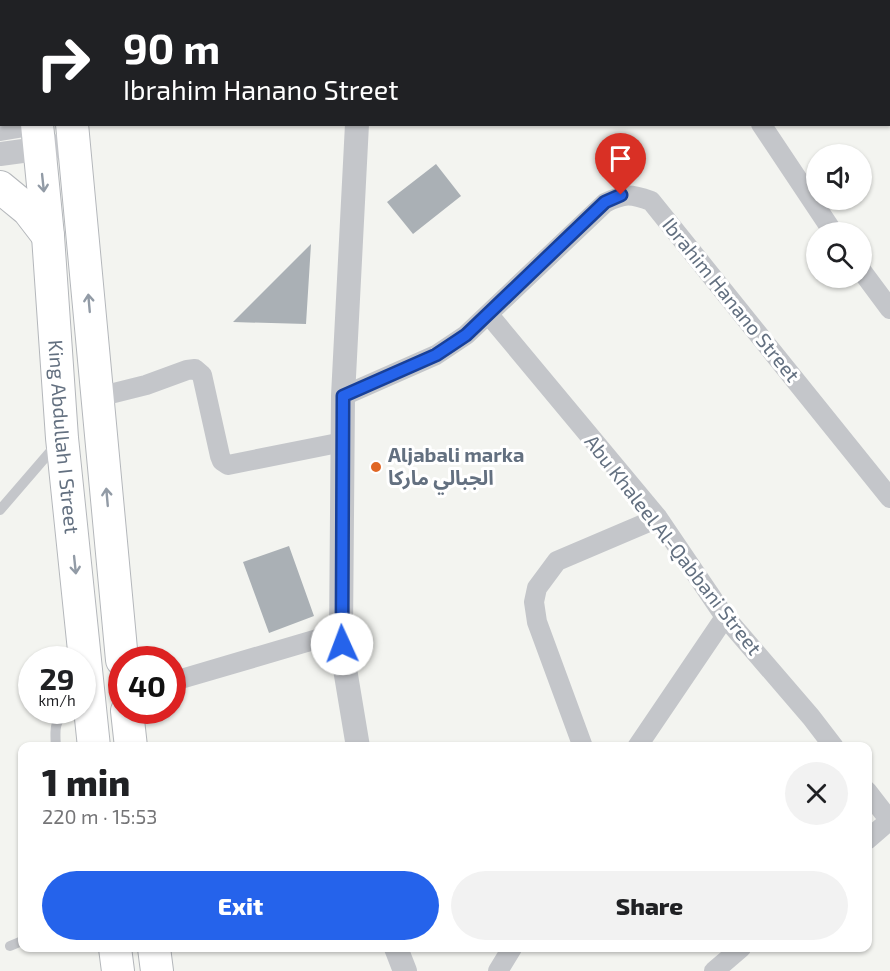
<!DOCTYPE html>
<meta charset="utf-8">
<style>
:root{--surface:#fff;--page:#f2f2f2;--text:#202124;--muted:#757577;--accent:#2563eb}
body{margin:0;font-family:"Exo 2","Noto Sans Arabic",sans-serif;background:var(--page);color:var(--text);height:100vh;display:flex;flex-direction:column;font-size:22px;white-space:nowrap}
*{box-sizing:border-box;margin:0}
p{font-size:20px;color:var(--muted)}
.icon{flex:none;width:33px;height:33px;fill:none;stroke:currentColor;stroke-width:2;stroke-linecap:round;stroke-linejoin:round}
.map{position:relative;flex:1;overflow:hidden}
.panel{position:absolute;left:18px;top:742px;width:854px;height:210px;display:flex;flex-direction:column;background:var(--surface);border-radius:12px;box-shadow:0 2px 4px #0004}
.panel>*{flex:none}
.top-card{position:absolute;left:0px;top:0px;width:891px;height:126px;box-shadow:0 2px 4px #0004;background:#202124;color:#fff;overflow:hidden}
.controls{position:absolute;left:806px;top:144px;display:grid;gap:12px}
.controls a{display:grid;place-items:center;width:66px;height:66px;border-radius:50%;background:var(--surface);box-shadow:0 2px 4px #0004;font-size:30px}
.speed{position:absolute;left:18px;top:646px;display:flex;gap:12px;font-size:30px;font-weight:700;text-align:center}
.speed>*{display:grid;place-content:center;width:78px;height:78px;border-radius:50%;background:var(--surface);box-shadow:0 2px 4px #0004;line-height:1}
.speed small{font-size:15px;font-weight:400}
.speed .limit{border:9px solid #d22;background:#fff;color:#111}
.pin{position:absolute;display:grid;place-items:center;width:51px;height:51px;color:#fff;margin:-62px -26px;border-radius:50% 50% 50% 0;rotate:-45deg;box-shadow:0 0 6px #0007}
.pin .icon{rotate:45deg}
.me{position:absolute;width:66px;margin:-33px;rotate:358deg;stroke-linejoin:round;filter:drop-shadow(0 0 4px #0008)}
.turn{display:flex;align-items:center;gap:21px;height:126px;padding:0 24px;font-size:27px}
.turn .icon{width:78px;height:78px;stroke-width:2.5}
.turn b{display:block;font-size:42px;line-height:51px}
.round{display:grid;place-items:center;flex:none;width:63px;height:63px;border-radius:32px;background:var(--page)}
.head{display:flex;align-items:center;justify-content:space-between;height:102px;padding:0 24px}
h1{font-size:36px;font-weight:800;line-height:45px}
.cta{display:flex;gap:12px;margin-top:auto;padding:12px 24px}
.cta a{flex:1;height:69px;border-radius:36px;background:var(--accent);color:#fff;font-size:24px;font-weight:800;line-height:69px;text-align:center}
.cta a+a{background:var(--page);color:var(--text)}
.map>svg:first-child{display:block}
.building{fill:#aab0b5}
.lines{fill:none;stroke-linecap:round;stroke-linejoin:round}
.primary-casing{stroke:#b4b7bb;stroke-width:34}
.service{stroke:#c4c6ca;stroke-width:10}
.minor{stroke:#c4c6ca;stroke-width:20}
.tertiary{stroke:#c4c6ca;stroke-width:24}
.primary{stroke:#fff;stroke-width:32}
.oneway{stroke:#929ba6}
.route-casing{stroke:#184099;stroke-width:15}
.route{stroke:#2563eb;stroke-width:10}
.poi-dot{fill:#e06624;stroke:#fff;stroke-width:2}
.labels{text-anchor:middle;stroke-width:6;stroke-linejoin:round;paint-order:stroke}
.street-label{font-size:20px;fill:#637080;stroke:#fff}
.poi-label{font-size:20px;font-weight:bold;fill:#637080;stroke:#fff;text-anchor:start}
</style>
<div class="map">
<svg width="890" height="971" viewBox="0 0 890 971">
<rect width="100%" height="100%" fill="#f3f4f0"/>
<path class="building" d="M436,164L461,196L413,234L387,202Z
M311,244L306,324L233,322Z
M289,546L314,616L269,633L243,562Z"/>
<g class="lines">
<g class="primary-casing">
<g id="primary">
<path d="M26,0V2"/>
<path d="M58,0V2"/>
<path d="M0,101L2,100"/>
<path id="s1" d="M37,124L48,236L62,438L94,747"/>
<path d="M72,124L122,660"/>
<path d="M0,187L28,210L48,236"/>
<path d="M127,711L131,747"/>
<path d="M115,948L118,971"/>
<path d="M154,948L157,971"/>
</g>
</g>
<path class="service" d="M0,510L56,445
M56,747C55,731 53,719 69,711
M10,946L22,941"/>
<path class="minor" d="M673,0L674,2
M761,124L833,232
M861,270L890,309
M489,315L658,518L725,617L811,717L834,747
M343,396L436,355L466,335L605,203C625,193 631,194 651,201L890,498
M98,397L146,385L187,370L195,369L202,375L220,456L222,461L228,465L343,442
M172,683L181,679L341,632
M583,747L537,622L534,602L537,588L557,561L658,518
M637,747L725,617
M867,791L890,821
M867,840L889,821
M498,971L512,948
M714,971L741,948"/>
<path class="tertiary" d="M363,2V0
M357,124L343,396L341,632L343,657L358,747
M0,129L30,124
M0,154L74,144
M396,948L405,971"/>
<use href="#primary" class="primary"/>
</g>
<defs><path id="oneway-shaft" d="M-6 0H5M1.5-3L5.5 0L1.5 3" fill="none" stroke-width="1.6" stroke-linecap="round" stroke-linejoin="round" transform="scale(1.5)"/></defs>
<g class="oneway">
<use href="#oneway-shaft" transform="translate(43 183) rotate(84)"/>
<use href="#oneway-shaft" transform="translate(89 303) rotate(-95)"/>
<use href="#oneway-shaft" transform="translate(107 497) rotate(-95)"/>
<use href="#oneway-shaft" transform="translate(75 565) rotate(84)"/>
</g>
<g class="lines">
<g class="route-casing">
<path id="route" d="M342,644L343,396L436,355L466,335L605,202L621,195"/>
</g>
<use href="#route" class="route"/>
</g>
<circle class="poi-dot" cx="376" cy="467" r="6"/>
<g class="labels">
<g class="street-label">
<text transform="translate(731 300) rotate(51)" y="7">Ibrahim Hanano Street</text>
<text dy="7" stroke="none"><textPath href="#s1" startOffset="314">King Abdullah I Street</textPath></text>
<text transform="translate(673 545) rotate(52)" y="7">Abu Khaleel Al-Qabbani Street</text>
</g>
<g class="poi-label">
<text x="388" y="462">Aljabali marka<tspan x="388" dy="23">الجبالي ماركا</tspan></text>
</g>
</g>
</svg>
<div class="controls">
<a><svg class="icon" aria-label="sound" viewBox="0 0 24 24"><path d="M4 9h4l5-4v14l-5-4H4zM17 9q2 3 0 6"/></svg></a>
<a><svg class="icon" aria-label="search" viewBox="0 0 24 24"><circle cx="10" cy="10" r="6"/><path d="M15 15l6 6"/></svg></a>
</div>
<div class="speed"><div>29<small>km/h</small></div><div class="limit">40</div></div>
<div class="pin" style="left:621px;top:195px;background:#d93025"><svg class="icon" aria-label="arrive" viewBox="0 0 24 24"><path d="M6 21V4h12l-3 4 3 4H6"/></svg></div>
<svg class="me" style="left:342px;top:644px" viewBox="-20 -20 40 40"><circle r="19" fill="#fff"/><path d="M0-13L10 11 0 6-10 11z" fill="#2563eb"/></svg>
<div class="top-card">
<div class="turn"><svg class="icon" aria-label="right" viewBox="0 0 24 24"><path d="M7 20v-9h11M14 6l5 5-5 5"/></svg><div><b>90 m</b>Ibrahim Hanano Street</div></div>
</div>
<section class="panel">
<div class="head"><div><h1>1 min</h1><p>220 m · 15:53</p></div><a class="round"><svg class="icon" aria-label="close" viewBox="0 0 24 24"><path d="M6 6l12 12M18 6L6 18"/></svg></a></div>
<div class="cta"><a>Exit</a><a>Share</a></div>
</section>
</div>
